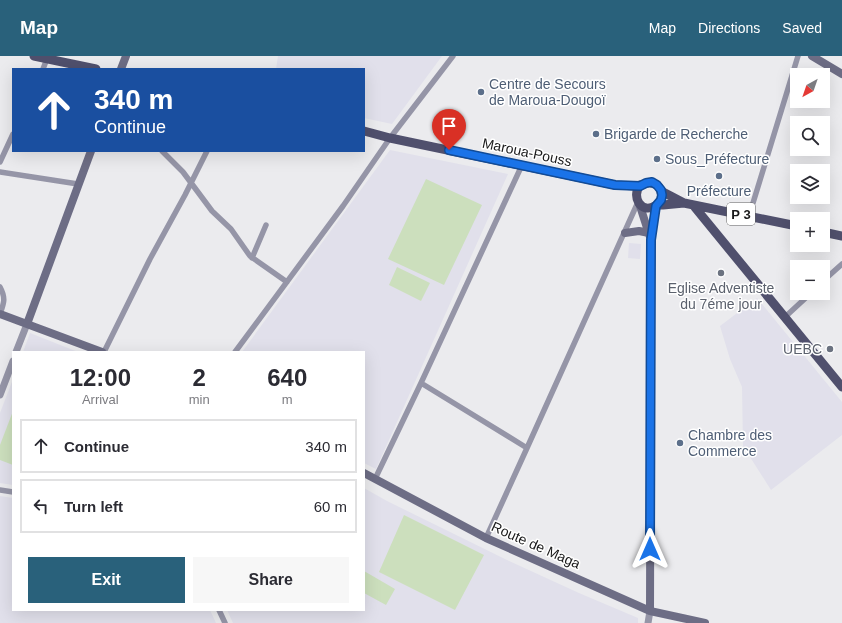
<!DOCTYPE html>
<meta charset="utf-8">
<style>
:root{--surface:#fff;--page:#f7f7f7;--text:#2b2b33;--muted:#7c7c81;--line:#e1e1e2;--accent:#29617b}
body{margin:0;font-family:Arial,sans-serif;background:var(--page);color:var(--text);height:100vh;display:flex;flex-direction:column;font-size:15px;white-space:nowrap}
*{box-sizing:border-box;margin:0}
p{font-size:13px;color:var(--muted)}
.icon{flex:none;width:22px;height:22px;fill:none;stroke:currentColor;stroke-width:2;stroke-linecap:round;stroke-linejoin:round}
.map{position:relative;flex:1;overflow:hidden}
.sheet{position:absolute;left:12px;top:295px;width:353px;height:260px;display:flex;flex-direction:column;background:var(--surface);border-radius:0px;box-shadow:0 4px 16px #0002}
.sheet>*{flex:none}
.banner{position:absolute;left:12px;top:12px;width:353px;height:84px;border-radius:0px;box-shadow:0 4px 16px #0002;background:#1a4fa0;color:#fff;overflow:hidden}
.needle{width:26px;rotate:220deg}
.tools{position:absolute;left:790px;top:12px;display:grid;gap:8px}
.tools a{display:grid;place-items:center;width:40px;height:40px;border-radius:0px;background:var(--surface);box-shadow:0 4px 16px #0002;font-size:20px}
.pin{position:absolute;display:grid;place-items:center;width:34px;height:34px;color:#fff;margin:-41px -17px;border-radius:50% 50% 50% 0;rotate:-45deg;box-shadow:0 0 4px #0007}
.pin .icon{rotate:45deg}
.me{position:absolute;width:44px;margin:-22px;rotate:0deg;stroke-linejoin:round;filter:drop-shadow(0 0 3px #0008)}
.turn{display:flex;align-items:center;gap:14px;height:84px;padding:0 16px;font-size:18px}
.turn .icon{width:52px;height:52px;stroke-width:2.5}
.turn b{display:block;font-size:28px;line-height:34px}
.eta{display:flex;justify-content:space-evenly;align-items:center;height:68px;text-align:center}
.eta b{font-size:24px;font-weight:800;line-height:28px}
.button{display:flex;gap:8px;margin-top:auto;padding:8px 16px}
.button a{flex:1;height:46px;border-radius:0px;background:var(--accent);color:#fff;font-size:16px;font-weight:800;line-height:46px;text-align:center}
.button a+a{background:var(--page);color:var(--text)}
ul{padding:0;list-style:none}
li{display:flex;align-items:center;gap:12px;height:54px;margin:0 8px 6px;padding:0 8px;border:2px solid var(--line);border-radius:0px}
li div{flex:1}
li b{display:block;font-size:15px}
li em{font-style:normal}
header{display:flex;align-items:center;gap:24px;box-sizing:border-box;height:56px;padding:0 20px;background:var(--accent);color:#fff}
header strong{font-size:19px}
nav{display:flex;gap:22px;margin-inline-start:auto;font-size:14px}
.map>svg:first-child{display:block}
.built{fill:#e1e0eb}
.green{fill:#ccdfbd}
.lines{fill:none;stroke-linecap:round;stroke-linejoin:round}
.minor{stroke:#9595a7;stroke-width:5.5}
.tertiary{stroke:#9595a7;stroke-width:7}
.secondary{stroke:#6d6d85;stroke-width:8}
.primary{stroke:#50506d;stroke-width:9}
.route-casing{stroke:#114b97;stroke-width:10}
.route{stroke:#1a73e8;stroke-width:7}
.service-dot{fill:#5c6f8a;stroke:#fff;stroke-width:1.5}
.worship-dot{fill:#6b7280;stroke:#fff;stroke-width:1.5}
.labels{text-anchor:middle;stroke-width:3;stroke-linejoin:round;paint-order:stroke}
.shield{fill:#fff;stroke:#5e5e5f;stroke-width:1}
.shield-label{font-size:13px;font-weight:bold;fill:#19191a}
.service-label{font-size:14px;fill:#4e5e75;stroke:#fff;text-anchor:start}
.street-label{font-size:14px;fill:#19191a;stroke:#fff}
.worship-label{font-size:14px;fill:#5b616d;stroke:#fff}
</style>
<header>
<strong>Map</strong>
<nav><a>Map</a><a>Directions</a><a>Saved</a></nav>
</header>
<div class="map">
<svg width="842" height="567" viewBox="0 0 842 567">
<rect width="100%" height="100%" fill="#ebebee"/>
<path class="built" d="M278,0H442L392,68L364,62V13H276Z
M390,94L508,118L376,413L364,407V296H242Z
M629,187L641,188L640,203L628,202Z
M757,242L842,346V379L771,434L743,390L742,331L730,303L720,270Z
M30,277L78,296H23Z
M13,323V429L0,427V357Z
M364,432L387,445L507,504L579,537L638,562V567H233L227,554H364Z
M0,440L13,442V554H210L216,567H0Z"/>
<path class="green" d="M426,123L482,149L444,229L388,203Z
M397,211L430,227L421,245L389,229Z
M13,355V409L0,404V389Z
M404,459L484,499L455,554L379,516Z
M364,515L395,533L386,549L364,537Z"/>
<g class="lines">
<path class="minor" d="M43,13L48,0
M162,95L183,116L212,155L231,173L250,200L287,226
M0,106L13,78
M0,116L78,128
M749,160L798,0
M252,202L266,169
M823,225L842,208
M0,231C6,242 4,247 0,258
M785,261L811,237
M104,296L150,203L185,139L207,95
M235,296L343,150L390,82L453,0
M421,327L527,392
M375,423L421,327L522,109
M0,434L13,436
M486,482L527,392L638,146
M219,554L225,567"/>
<path class="tertiary" d="M16,296L27,268
M0,339L13,305
M648,567L650,555"/>
<path class="secondary" d="M812,0L842,18
M121,13L126,0
M639,147L650,181
M625,177L639,175L649,177
M0,258L102,296
M27,268L91,95
M364,417L486,482L650,555L705,567
M650,555L651,184L656,150"/>
<path class="primary" d="M34,0L96,13
M364,75L390,82L615,129C621,129 634,131 640,129C644,129 647,125 652,127C663,129 665,145 655,150C641,158 631,141 640,129
M661,135L684,147L797,170
M657,149H663L684,147
M693,149L842,331
M823,176L842,180"/>
</g>
<g class="lines">
<g class="route-casing">
<path id="route" d="M449,94L615,129L640,130L646,127L652,126L657,129L661,134L662,139L661,144L656,150L651,184L650,493"/>
</g>
<use href="#route" class="route"/>
</g>
<g class="service-dot">
<circle cx="481" cy="36" r="4"/>
<circle cx="596" cy="78" r="4"/>
<circle cx="657" cy="103" r="4"/>
<circle cx="719" cy="120" r="4"/>
<circle cx="680" cy="387" r="4"/>
</g>
<g class="worship-dot">
<circle cx="721" cy="217" r="4"/>
<circle cx="830" cy="293" r="4"/>
</g>
<g class="labels">
<rect class="shield" x="727" y="147" width="28" height="22" rx="3"/>
<g class="shield-label">
<text x="741" y="163">P 3</text>
</g>
<g class="service-label">
<text x="489" y="33">Centre de Secours<tspan x="489" dy="16">de Maroua-Dougoï</tspan></text>
<text x="604" y="83">Brigarde de Recherche</text>
<text x="665" y="108">Sous_Préfecture</text>
<text x="719" y="140" text-anchor="middle">Préfecture</text>
<text x="688" y="384">Chambre des<tspan x="688" dy="16">Commerce</tspan></text>
</g>
<g class="street-label">
<text transform="translate(527 96) rotate(12)" y="5">Maroua-Pouss</text>
<text transform="translate(536 489) rotate(24)" y="5">Route de Maga</text>
</g>
<g class="worship-label">
<text x="721" y="237">Eglise Adventiste<tspan x="721" dy="16">du 7éme jour</tspan></text>
<text x="822" y="298" text-anchor="end">UEBC</text>
</g>
</g>
</svg>
<div class="tools">
<a><svg class="needle" viewBox="-14 -14 28 28"><path d="M0-13l5 13h-10z" fill="#e53935"/><path d="M0 13l5-13h-10z" fill="#7c7c81"/></svg></a>
<a><svg class="icon" aria-label="search" viewBox="0 0 24 24"><circle cx="10" cy="10" r="6"/><path d="M15 15l6 6"/></svg></a>
<a><svg class="icon" aria-label="layers" viewBox="0 0 24 24"><path d="M12 4l9 5-9 5-9-5zM3 14l9 5 9-5"/></svg></a>
<a>+</a>
<a>−</a>
</div>
<div class="pin" style="left:449px;top:94px;background:#d93025"><svg class="icon" aria-label="arrive" viewBox="0 0 24 24"><path d="M6 21V4h12l-3 4 3 4H6"/></svg></div>
<svg class="me" style="left:650px;top:493px" viewBox="-20 -20 40 40"><path d="M0-17L14 15 0 8-14 15z" fill="#1a73e8" stroke="#fff" stroke-width="4"/></svg>
<div class="banner">
<div class="turn"><svg class="icon" aria-label="ahead" viewBox="0 0 24 24"><path d="M12 20V5M6 11l6-6 6 6"/></svg><div><b>340 m</b>Continue</div></div>
</div>
<section class="sheet">
<div class="eta">
<div><b>12:00</b><p>Arrival</p></div>
<div><b>2</b><p>min</p></div>
<div><b>640</b><p>m</p></div>
</div>
<ul>
<li><svg class="icon" aria-label="ahead" viewBox="0 0 24 24"><path d="M12 20V5M6 11l6-6 6 6"/></svg><div><b>Continue</b></div><em>340 m</em></li>
<li><svg class="icon" aria-label="left" viewBox="0 0 24 24"><path d="M17 20v-9H6M10 6l-5 5 5 5"/></svg><div><b>Turn left</b></div><em>60 m</em></li>
</ul>
<div class="button"><a>Exit</a><a>Share</a></div>
</section>
</div>
